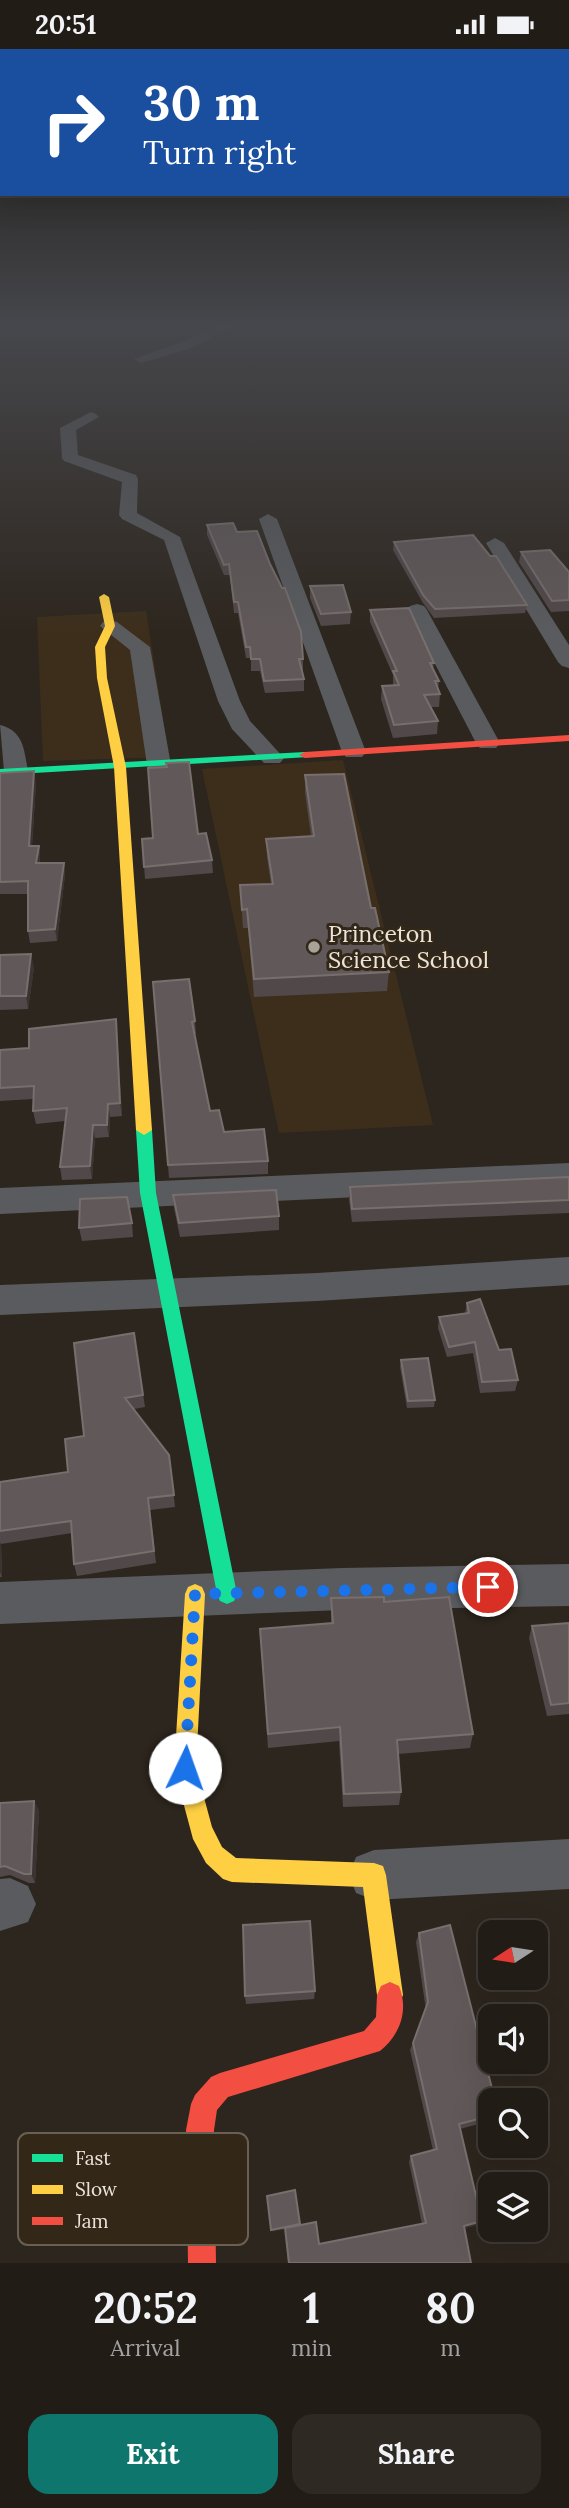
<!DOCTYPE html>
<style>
:root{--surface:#221c16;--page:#2e2923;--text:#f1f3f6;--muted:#a2a1a1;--line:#3f3a35;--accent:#0f766e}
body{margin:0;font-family:Lora,serif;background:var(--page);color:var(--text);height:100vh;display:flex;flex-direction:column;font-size:26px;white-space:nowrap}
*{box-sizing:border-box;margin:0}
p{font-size:23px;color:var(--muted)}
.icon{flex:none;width:38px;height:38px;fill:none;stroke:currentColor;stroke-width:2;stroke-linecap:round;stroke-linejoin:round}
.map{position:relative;height:2214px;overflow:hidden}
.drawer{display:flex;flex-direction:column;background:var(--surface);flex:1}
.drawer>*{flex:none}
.top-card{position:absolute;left:0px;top:0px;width:570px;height:147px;box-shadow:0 7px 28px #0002,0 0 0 2px var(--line);background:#1a4fa0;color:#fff;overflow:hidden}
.needle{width:46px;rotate:258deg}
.fabs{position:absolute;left:478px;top:1871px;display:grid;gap:14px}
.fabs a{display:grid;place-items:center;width:70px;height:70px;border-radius:14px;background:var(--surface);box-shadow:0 7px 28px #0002,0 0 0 2px var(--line);font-size:35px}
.pin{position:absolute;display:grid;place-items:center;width:60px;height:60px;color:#fff;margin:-30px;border:4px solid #fff;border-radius:50%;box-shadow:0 2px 7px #0007}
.me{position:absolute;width:77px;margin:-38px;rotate:3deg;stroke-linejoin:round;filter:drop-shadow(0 0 5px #0008)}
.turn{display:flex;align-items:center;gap:24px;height:147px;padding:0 28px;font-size:32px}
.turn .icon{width:91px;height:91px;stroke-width:2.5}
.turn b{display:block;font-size:49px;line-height:60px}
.eta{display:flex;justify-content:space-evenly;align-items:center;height:119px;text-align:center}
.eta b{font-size:42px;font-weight:800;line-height:49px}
.action{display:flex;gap:14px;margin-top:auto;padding:14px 28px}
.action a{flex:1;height:80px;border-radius:21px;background:var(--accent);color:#fff;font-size:28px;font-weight:800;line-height:80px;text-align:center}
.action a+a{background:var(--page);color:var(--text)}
.status{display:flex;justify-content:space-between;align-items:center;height:49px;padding:0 35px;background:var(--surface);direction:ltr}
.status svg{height:19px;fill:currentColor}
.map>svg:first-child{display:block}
.built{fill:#3d2e1b}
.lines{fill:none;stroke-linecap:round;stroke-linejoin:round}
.street{fill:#595b5e;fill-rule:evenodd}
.fast{fill:#16e098;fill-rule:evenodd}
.slow{fill:#ffcf43;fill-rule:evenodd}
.jam{fill:#f24e42;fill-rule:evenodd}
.wall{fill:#514849}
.shaded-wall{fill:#3b3331}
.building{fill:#615959;stroke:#776e6d;stroke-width:2}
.route{stroke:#1a73e8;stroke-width:12;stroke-dasharray:0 21.6}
.poi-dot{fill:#a9a299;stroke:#332718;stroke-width:2.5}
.labels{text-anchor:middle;stroke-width:6;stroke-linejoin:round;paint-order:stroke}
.poi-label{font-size:23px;fill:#ece4db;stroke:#332718;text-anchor:start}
.key{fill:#332718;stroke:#6a6052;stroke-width:2}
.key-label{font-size:19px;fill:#ece4db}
</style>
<div class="status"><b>20:51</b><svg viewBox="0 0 49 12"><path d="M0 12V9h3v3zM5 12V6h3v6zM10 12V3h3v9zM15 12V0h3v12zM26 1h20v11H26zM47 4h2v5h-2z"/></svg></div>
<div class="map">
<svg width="569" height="2214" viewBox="0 0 569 2214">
<rect width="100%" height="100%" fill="#2d261e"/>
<path class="built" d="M146,562L169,708L43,712L37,568Z
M343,711L433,1076L279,1084L202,720Z"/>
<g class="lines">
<path class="street" d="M217,277H233L192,299L141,314L134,310L182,293Z
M91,363L96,365L99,368L76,381L78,406L136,426L138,430L137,464L180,488L240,652L250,672L284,709L280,714H264L232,680L218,652L164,491L122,470L119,466L122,433L64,412L62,409L60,379Z
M268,465L277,470L366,703L362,708H346L342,703L259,470Z
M495,489L504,494L569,596V619L562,617L558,613L486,494Z
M417,555L424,557L427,561L500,694L496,699H480L476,694L407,561L410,557Z
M110,571L117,573L150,598L171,716L167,721H151L147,716L130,601L100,577L103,573Z
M0,676C24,682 24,701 28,722L24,727H8L4,722Z
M569,1114V1138L0,1165V1139Z
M569,1208V1236L317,1252L0,1266V1236L317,1224Z
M569,1515V1557L342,1561L0,1575V1533L342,1519Z
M569,1790V1840L374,1851L356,1844L349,1826L356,1808L374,1801Z
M10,1829L28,1837L36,1855L28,1873L0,1882V1830Z"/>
<path class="fast" d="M305,703L311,706L309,708L0,726V720Z
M144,1076L152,1081L156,1144L237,1545L234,1552L227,1555L220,1552L217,1545L140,1144L136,1081Z"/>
<path class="slow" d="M104,545L109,548L115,577L105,598L107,629L126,718L152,1081L144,1086L136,1081L114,718L97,629L95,598L105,577L99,548Z
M195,1535L202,1538L205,1545L196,1719L212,1778L222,1798L236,1809L374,1814L383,1817L386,1826L403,1946L399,1955L390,1959L381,1955L377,1946L363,1838L232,1833L223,1830L206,1814L193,1790L174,1719L185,1545L188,1538Z"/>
<path class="jam" d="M569,686V692L305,709L299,706L305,703Z
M390,1933L399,1937C409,1961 400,1986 380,2002L228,2048L217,2061L214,2081L216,2214H188L186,2081L191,2055L195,2046L211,2028L220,2024L364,1982L376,1968L377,1946L381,1937Z"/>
</g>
<path class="wall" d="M207,476L237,483L303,610V621H302L304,630V642L265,644L260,622H251V609H246L238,564H234L230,526H224L207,486Z
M394,493L527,556L525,564L434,569L423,554L393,501Z
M521,503L569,523V562L551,563L519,513Z
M310,537L351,563L350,575L321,577L310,549Z
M370,561L434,614L433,621L439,632L438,640L440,645L439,658H431L438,672L437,685L393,689L381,650L382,637H393V626L370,573Z
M0,724L36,734L32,797H39L40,809V814H64L65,826L57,892L30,894L28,882V845H0Z
M305,726L371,859L389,923L387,942L254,948L248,879H243L240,836L271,835L267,808L266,790L311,787L305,744Z
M198,785L212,811L213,824L145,830L142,790Z
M0,906L34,919L28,960L0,961Z
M153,933L195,972L196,985H194L210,1062L224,1083L268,1112V1125L169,1129Z
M117,983L122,1067L110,1068L109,1088L95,1089L92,1130L62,1131L60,1118L65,1072L36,1075L33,1062V1050L0,1052V1001L29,999Z
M569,1128V1164L352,1173L349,1151L350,1138Z
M173,1146L279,1167V1181L180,1188L174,1159Z
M132,1174L133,1188L82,1192L79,1179Z
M467,1254L499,1301L518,1331L515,1342L480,1344L473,1304L447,1308L438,1279L439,1268L465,1264Z
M134,1284L145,1358L134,1360L169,1406L175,1458L150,1461L156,1514L77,1527L74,1515L72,1484L1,1495L2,1528H0V1433L68,1423L84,1387Z
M401,1311L435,1351L434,1358L407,1359L400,1318Z
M331,1549L384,1553L473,1685L470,1699L398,1705L401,1743L399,1756L343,1758L339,1692L268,1699L260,1580L331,1574Z
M569,1574V1665L547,1667L529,1589L532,1577Z
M34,1752L39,1762L35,1834H29L10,1826L0,1828V1754Z
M419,1884L490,2051V2072L460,2080L482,2172L478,2176L288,2214L285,2180L271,2182L267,2147L300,2175L299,2176L319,2195L422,2175L409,2113L411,2107L433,2101L410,2001L426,1961L416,1893Z
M315,1942L314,1950L246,1955L245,1947Z"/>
<path class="shaded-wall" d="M34,722L36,734L31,809L29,797Z
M39,797L40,809L38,827L36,814Z
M64,814L65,826L57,892L55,880Z
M31,905L34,919L28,960L26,947Z
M116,970L117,983L122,1067L120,1054Z
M108,1055L110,1068L109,1088L107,1076Z
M93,1076L95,1089L92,1130L90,1117Z
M0,1493L1,1495L2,1528L0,1523Z
M34,1752L39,1762L35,1834L31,1825Z
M482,2172L478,2176L460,2181L464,2177Z"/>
<path class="building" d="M233,474L237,483L257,482L270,515L282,539H285L301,583L303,610H299L304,630L264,632L260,610H251L250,598H246L238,553H234L229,515L224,516L207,476Z
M473,486L490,507H496L527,556L435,560L423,546L394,493Z
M550,501L569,523V551L552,552L521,503Z
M343,536L351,563L321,565L310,537Z
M409,559L434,614H430L439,632H435L440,645L424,646L438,672L394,676L382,637L399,636L393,622H397L370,561Z
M189,713L198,785L206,784L212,811L144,818L142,790L153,789L148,719L167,718L166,714Z
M34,722L29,797H39L36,814H64L55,880L28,882V832L0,833V724Z
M344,725L371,859H375L389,923L254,930L247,860L242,861L240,836L273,835L266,790L314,787L305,726Z
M31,905L26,947H0V906Z
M189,930L195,972L192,973L210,1062L219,1061L224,1083L264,1080L268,1112L168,1116L153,933Z
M116,970L120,1054L108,1055L107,1076H93L90,1117L60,1118L67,1059L33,1062L34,1037L0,1039V1001L29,999V980Z
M569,1128V1151L352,1160L350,1138Z
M276,1141L279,1167L179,1174L173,1146Z
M127,1148L132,1174L79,1179L80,1150Z
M480,1250L499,1301L511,1300L518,1331L482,1333L475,1293L449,1298L439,1268L469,1264L467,1254Z
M134,1284L143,1346L125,1349L169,1406L174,1446L148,1449L154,1502L74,1515L71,1472L0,1482V1433L68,1423L65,1390L84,1387L74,1294Z
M428,1309L435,1351L408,1352L401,1311Z
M384,1548V1553L449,1548L473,1685L397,1691L401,1743L344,1745L340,1678L268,1685L260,1580L333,1574L331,1549Z
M569,1574V1654L551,1656L532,1577Z
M34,1752L31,1825H24L5,1817L0,1818V1754Z
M310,1872L315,1942L245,1947L243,1876Z
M450,1876L495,2051H490V2067L459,2075L482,2172L464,2177L471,2214H289L285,2179L316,2173L319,2195L426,2174L411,2107L437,2100L413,1994L428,1953L419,1884Z
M295,2141L300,2175L271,2181L267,2147Z"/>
<linearGradient id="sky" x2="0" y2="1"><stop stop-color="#191510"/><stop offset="0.47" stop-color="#46474c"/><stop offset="1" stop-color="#46474c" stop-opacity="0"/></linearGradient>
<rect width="569" height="587" fill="url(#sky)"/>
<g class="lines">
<path class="route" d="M185,1719L195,1545L488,1538"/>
</g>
<circle class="poi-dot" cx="314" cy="898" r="7"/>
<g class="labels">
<g class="poi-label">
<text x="328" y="893">Princeton<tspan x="328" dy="26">Science School</tspan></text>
</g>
</g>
<rect x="18" y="2084" width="230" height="112" rx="10" class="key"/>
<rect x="32" y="2105" width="31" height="8" fill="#16e098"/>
<rect x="32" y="2136" width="31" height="9" fill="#ffcf43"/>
<rect x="32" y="2168" width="31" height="8" fill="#f24e42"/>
<g class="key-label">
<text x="75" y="2116">Fast</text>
<text x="75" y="2147">Slow</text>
<text x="75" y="2179">Jam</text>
</g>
</svg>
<div class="fabs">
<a><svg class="needle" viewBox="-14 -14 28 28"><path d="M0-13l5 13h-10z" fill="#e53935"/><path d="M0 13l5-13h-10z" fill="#a2a1a1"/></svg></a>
<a><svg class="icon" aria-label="sound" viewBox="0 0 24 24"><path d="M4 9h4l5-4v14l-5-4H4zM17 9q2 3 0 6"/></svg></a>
<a><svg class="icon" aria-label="search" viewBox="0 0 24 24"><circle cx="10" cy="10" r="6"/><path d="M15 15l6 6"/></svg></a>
<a><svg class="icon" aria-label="layers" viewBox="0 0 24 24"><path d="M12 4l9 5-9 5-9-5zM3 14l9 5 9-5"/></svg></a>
</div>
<div class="pin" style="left:488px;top:1538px;background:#d93025"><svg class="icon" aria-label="arrive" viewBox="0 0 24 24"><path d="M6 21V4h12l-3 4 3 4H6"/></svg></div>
<svg class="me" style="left:185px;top:1719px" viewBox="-20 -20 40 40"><circle r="19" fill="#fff"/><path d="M0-13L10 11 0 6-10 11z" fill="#1a73e8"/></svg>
<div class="top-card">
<div class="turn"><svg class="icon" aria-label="right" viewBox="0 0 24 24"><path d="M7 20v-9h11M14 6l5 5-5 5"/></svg><div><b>30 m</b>Turn right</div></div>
</div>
</div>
<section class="drawer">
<div class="eta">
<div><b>20:52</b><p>Arrival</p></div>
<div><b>1</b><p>min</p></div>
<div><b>80</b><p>m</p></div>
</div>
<div class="action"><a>Exit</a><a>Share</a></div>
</section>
